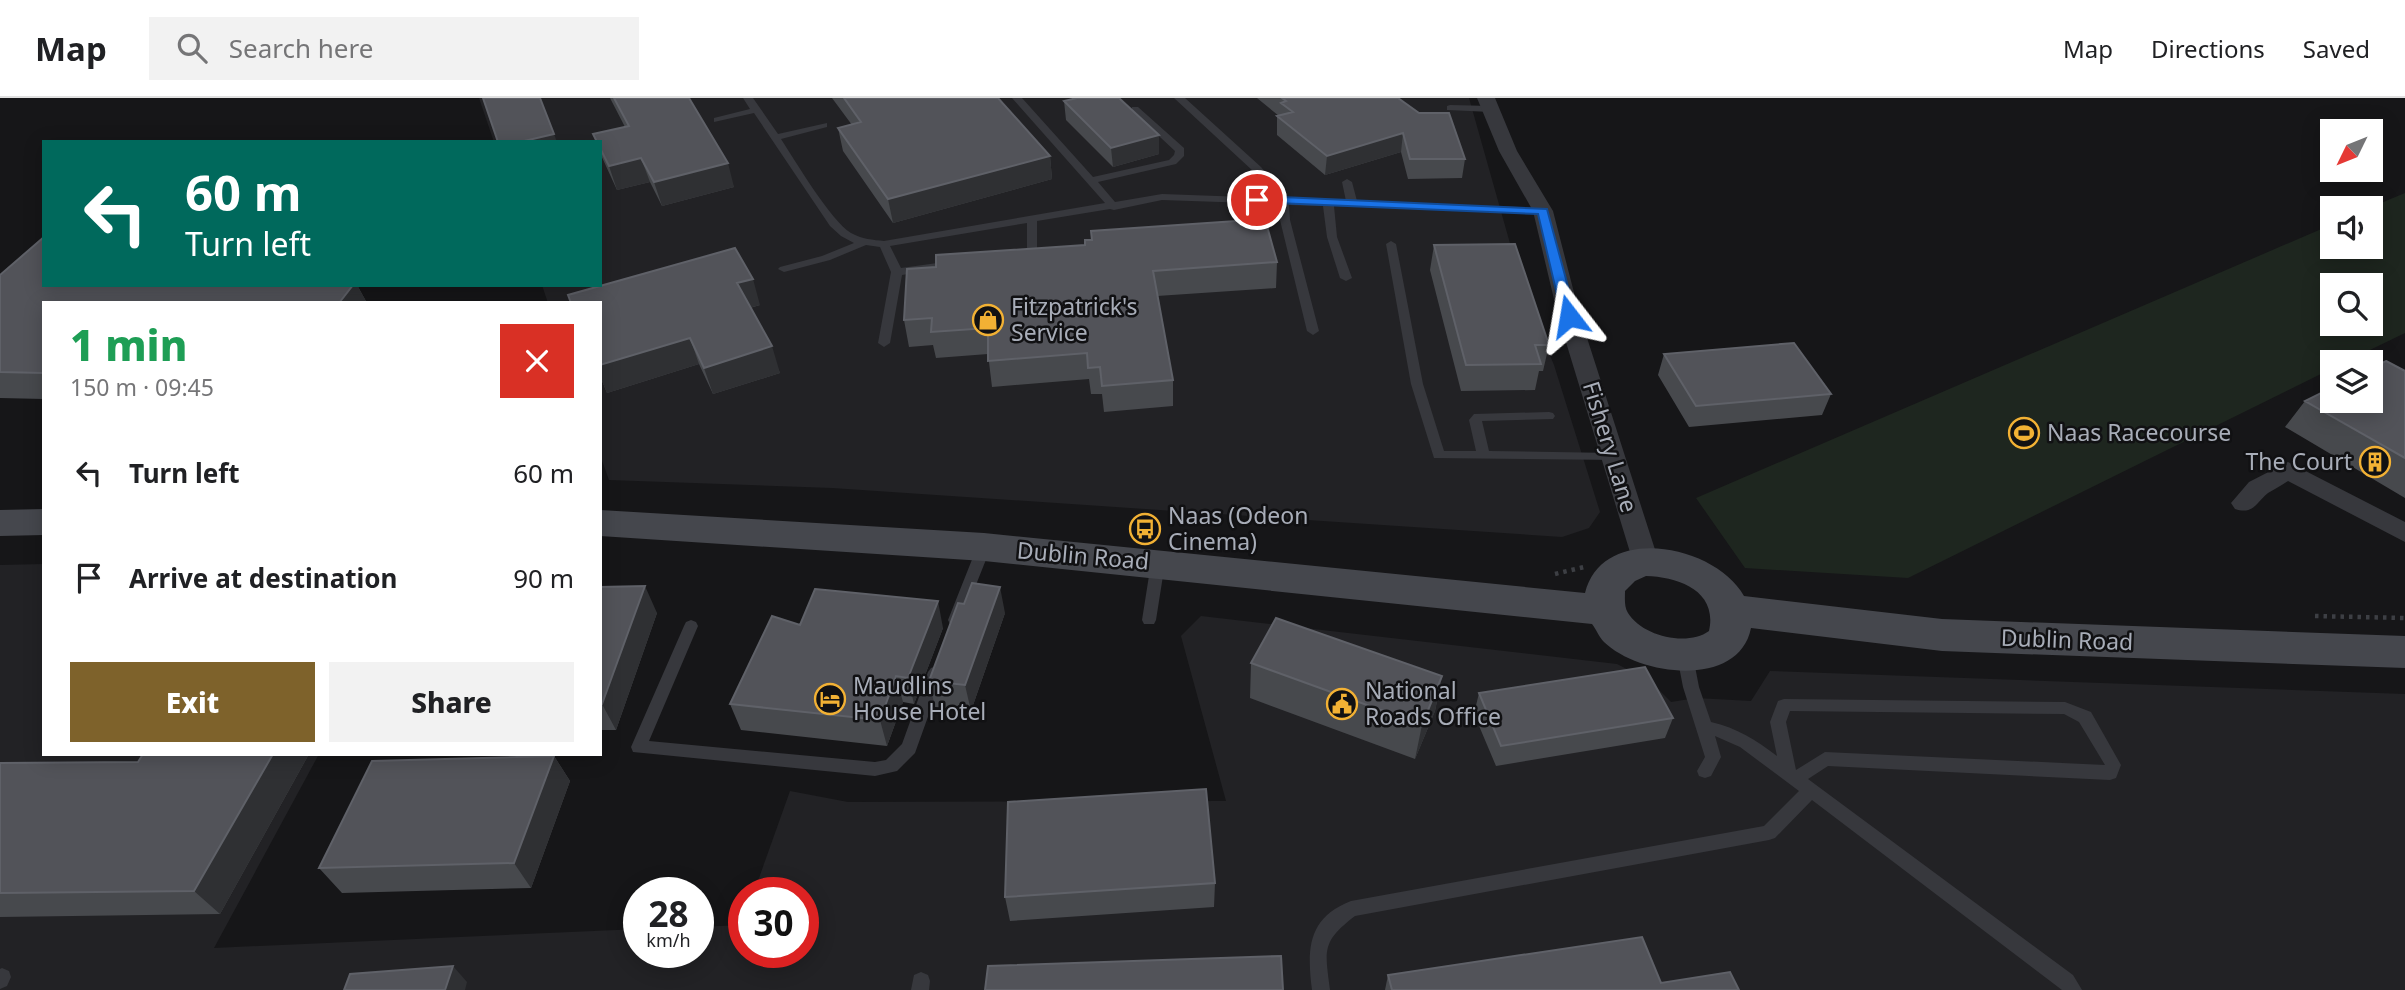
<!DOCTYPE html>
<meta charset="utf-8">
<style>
:root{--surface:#fff;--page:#f2f2f2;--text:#202124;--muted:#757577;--line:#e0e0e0;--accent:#7e622b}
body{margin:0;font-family:"Noto Sans",sans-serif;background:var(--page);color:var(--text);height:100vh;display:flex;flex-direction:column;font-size:26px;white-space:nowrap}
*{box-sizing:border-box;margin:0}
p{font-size:23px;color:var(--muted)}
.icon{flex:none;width:38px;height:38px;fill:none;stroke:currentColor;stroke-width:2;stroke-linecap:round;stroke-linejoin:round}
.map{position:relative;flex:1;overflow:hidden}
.panel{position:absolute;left:42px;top:203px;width:560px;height:455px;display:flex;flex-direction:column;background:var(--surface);border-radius:0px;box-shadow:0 4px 18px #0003}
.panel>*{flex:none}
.top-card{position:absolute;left:42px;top:42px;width:560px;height:147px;border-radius:0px;box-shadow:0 4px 18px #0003;background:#00695c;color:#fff;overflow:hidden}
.needle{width:46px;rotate:227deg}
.fabs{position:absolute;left:2320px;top:21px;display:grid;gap:14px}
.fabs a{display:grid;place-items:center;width:63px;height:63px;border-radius:0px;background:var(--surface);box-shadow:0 4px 18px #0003;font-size:35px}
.speed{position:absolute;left:623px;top:779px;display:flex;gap:14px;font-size:35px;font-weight:700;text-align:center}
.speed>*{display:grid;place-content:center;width:91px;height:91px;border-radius:50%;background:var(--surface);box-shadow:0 4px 18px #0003;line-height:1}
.speed small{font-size:18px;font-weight:400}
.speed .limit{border:10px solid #d22;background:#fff;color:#111}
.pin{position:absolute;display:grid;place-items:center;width:60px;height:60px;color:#fff;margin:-30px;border:4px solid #fff;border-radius:50%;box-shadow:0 2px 7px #0007}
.me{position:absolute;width:77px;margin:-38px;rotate:346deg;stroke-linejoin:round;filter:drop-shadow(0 0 5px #0008)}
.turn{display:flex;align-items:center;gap:24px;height:147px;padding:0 28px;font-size:32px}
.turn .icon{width:91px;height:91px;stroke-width:2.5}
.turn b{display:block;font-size:49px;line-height:60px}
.round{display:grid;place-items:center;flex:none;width:74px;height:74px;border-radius:0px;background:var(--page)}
.headline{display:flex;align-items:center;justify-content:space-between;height:119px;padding:0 28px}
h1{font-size:42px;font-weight:800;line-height:52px;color:#1e9e55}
.action{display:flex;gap:14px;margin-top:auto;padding:14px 28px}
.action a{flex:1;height:80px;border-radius:0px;background:var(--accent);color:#fff;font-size:28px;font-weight:800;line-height:80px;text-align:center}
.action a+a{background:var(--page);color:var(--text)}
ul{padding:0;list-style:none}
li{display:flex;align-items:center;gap:21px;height:105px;padding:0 28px}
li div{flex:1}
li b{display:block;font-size:26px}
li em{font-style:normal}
header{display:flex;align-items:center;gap:42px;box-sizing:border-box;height:98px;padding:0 35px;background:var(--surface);border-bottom:2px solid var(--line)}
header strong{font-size:33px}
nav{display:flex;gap:38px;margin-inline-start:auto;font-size:24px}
.search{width:490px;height:63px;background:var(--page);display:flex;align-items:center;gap:18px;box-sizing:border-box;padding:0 24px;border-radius:0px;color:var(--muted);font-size:26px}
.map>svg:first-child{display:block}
.built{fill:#222225}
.green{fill:#1e261f;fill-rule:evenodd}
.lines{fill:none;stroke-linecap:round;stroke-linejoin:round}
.path{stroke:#3d3f44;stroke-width:4.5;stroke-dasharray:3.5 5;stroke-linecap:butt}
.service{fill:#37383d;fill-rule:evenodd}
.minor{fill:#37383d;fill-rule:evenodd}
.secondary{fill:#45474d;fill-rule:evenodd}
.wall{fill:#47494d}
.shaded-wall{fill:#2f3033}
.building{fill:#525359;stroke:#5f6168;stroke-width:2}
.route{fill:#1a73e8;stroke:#114b97;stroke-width:2}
.labels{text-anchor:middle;stroke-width:5;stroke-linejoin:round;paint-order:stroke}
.poi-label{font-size:23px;fill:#a8adb8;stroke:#111113;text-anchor:start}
.street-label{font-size:23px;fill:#a8adb8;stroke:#111113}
</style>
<header>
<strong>Map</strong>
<div class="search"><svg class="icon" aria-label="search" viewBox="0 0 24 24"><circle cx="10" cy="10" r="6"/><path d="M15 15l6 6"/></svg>Search here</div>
<nav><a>Map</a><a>Directions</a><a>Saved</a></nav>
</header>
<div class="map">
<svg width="2405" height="892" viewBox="0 0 2405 892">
<rect width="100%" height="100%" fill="#161618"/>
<path class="built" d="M479,0H1469L1524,195L1554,267L1600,414L1589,430L1562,439L832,390L609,382L600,357V205H548L542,187H600V44H494Z
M44,466V656H319L214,850L639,831V854H698V829L743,827L744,825V854H803V794H754L790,693L848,704L1226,703L1181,538L1201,518L1617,566L1650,583L1671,604L1696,600L1751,603L1770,573L2405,596V892H0V467Z"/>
<path class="green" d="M2405,95V235L2345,264H2333V270L1908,480L1745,470L1696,400L2333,126V149H2371L2369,110ZM2333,187H2371V226H2333Z"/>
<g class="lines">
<path class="path" d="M1555,476L1584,469
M2315,518L2405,520"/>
<path class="service" d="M743,0H753L778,36L827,25V29L781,41C796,64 831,123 851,135C862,141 873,142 884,143L1105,105L1012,0H1022L1093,79L1169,62L1174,57L1175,53L1132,13V9H1138L1184,50V58L1176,66L1098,84L1115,104L1162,96L1275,100L1253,73L1174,0H1185L1261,69L1286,100L1346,103L1342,84L1347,81L1352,84L1357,103L1543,110L1548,113L1543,116L1334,108L1337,139L1352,180L1346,183L1340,180L1327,139L1323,108L1289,107L1290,122L1319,233L1313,237L1307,233L1280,122L1278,106L1162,102L1114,112L1110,111L1037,123V155L1036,157L1013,159V155L1027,152V125L890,148L901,170L952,163L958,166L952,169L902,177L890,245L884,249L878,245L891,174L880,149L866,147L830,162L784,174L778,171L780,169L822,158L854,145L841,138L830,128L754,15L714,24V20L750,11Z
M1450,7L1491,8L1496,11L1491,14L1447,12V8Z
M1391,143L1396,146L1423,286L1444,353H1476L1469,322L1474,316L1549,314L1553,315L1555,318L1553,321L1482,323L1489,353L1613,355L1618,356L1620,359L1618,362L1434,360L1411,286L1386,146Z
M984,444L991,449L962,522L960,526H950L948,522L977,449Z
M1158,460L1165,465L1156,522L1154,526H1144L1142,522L1151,465Z
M691,522L696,524L698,528L649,643L875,664L886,662L902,646L928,574L931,570L936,568L941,570L944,574L915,655L897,673L875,678L633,654L631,649L684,528L686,524Z
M1685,552L1690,554L1693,558L1699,589L1711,624C1737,630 1756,642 1777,658L1770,624L1778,603L1784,601L2065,604L2091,614L2121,667L2116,680L2110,682L1828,668L1808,681L2073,877L2082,892H2062L1812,702L1775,740L1769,742L1355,818C1321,844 1325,852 1330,892H1312C1307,852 1307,820 1351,803L1764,728L1799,693L1740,649L1715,638L1721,659L1711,678L1705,680L1699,678L1697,673L1705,659L1683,589L1677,558L1680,554ZM1790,613L2064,616L2079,624L2105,667L1825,654L1796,672L1786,624Z
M2,870L9,873L11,879L7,888L0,891V871Z
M921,874L928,877L930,883L929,892H911L914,877Z"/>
<path class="minor" d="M1477,0H1495L1517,53L1553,113L1580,218L1659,464L1655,471L1646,474L1637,471L1633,464L1558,218L1533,113L1499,53Z
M2288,364L2405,424V444L2288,383C2282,387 2275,391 2268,395C2256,405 2253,417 2235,411L2231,405L2249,384Z"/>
<path class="secondary" d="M44,411V437L0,438V412Z
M600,412L984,435L1585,495C1603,424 1716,447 1744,498L1942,521L2405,538V570L1942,553L1751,530C1739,591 1639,578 1604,544C1599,539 1596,531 1592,526L984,463L600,438ZM1646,478C1679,479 1718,493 1709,533C1687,549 1642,538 1628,515C1624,509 1625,500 1625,493L1635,483Z"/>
</g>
<path class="wall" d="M610,0H689L734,89L662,108L650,84L617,92L600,55V44H596L593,36L625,29Z
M832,0H998L1050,58L1052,81L893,125L843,53L838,30L852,27Z
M1257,0H1398L1465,61L1462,80L1408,81L1401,54L1325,77L1277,37V18H1279Z
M1064,3L1159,56L1113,69L1066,22Z
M1434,147L1549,247L1543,273H1539L1535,292L1461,293L1430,172Z
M1277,164L1276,190L1157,198L1173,282V308L1104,314L1102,296H1091L1089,281L992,289L988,256L936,260L933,247L909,249L904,222L907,171Z
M0,177L44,187H357L367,205H44V301L0,300Z
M600,205L760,207L750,210L780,275L713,296L699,266L607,295L600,278Z
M1664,256L1831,296L1822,317L1689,329L1658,277Z
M2405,273V400L2285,329L2305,303Z
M600,489L657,515L616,632H600Z
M1005,515L971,613L935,609L929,583Z
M800,527L943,530L914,606L903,604L887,648L741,632L730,606Z
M1251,565L1442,578L1435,613L1415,661L1250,600Z
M1479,595L1673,620L1665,640L1496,668L1474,616Z
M143,656H309L220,816L0,819V665L138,664Z
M554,658L570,683L531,790L342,795L319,770Z
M1215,785L1214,809L1010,823L1005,799Z
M1388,877L1661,885L1739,892H1385Z"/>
<path class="shaded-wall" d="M1403,35L1401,54L1325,77L1327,58Z
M554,36L557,44H520Z
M1159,37V56L1113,69L1111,50Z
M1050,58L1052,81L893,125L888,101Z
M641,60L650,84L617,92L609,68Z
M728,65L734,89L662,108L654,84Z
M753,181L760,207L745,211L737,185Z
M328,187H357L367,205H338Z
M690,240L699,266L607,295L600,278V267Z
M772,248L780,275L713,296L704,270Z
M645,488L657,515L616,632L602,606Z
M1000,489L1005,515L971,613L965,587Z
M938,503L943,530L914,606L908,580Z
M896,578L903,604L887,648L880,622Z
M1442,578L1435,613L1415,661L1422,627Z
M273,656H309L220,816L194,793Z
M554,658L570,683L531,790L514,765Z
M453,868L467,884L465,892H445Z"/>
<path class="building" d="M483,0H540L554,36L520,44H498Z
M614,0H689L728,65L654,84L641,60L609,68L600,50V44H597L593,36L629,28Z
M844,0H998L1050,58L888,101L838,30L861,24Z
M1077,0H1119L1159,37L1111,50L1064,3Z
M1282,0H1398L1419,15H1449L1465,61H1410L1403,35L1327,58L1277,18L1293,14L1281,5L1286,3Z
M1265,121L1277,164L1153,173L1173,282L1102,288L1100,269L1088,270L1087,255L988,263V230L931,234L932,220L904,222L907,171L936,169V157L1085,147V142H1092L1091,133Z
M44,139V187H353L339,205H44V275L0,274V177Z
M1515,146L1549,247H1535L1541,266L1466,267L1434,147Z
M735,150L753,181L737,185L772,248L704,270L690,240L600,267V205H571L568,197Z
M1794,245L1831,296L1696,308L1664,256Z
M2386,263L2405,273V360L2305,303L2333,289V303H2371V270Z
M972,485L1000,489L965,587L929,583L958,505L964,506Z
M645,488L602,606H600V489Z
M815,491L938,503L908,580L896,578L880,622L730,606L772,518L800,527Z
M1276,520L1442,578L1422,627L1251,565Z
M1645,569L1673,620L1501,648L1479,595Z
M143,656H273L194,793L0,795V665L138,664Z
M554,658L514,765L319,770L372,663Z
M1206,691L1215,785L1005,799L1008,704Z
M1642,839L1661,885L1730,874L1739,892H1392L1388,877Z
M1281,858L1283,892H985L988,868Z
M453,868L445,892H344L350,876Z"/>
<path class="route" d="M1257,98L1547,111L1576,218L1569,222L1562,218L1538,116L1253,104L1251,102Z"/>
<defs>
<g id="shop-ring" transform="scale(1.575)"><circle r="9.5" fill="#111113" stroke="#f2b134" stroke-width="1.5"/><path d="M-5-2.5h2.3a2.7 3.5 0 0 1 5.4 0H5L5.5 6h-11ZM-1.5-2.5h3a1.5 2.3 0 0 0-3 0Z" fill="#f2b134"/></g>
<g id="stadium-ring" transform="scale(1.575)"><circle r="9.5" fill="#111113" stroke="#f2b134" stroke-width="1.5"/><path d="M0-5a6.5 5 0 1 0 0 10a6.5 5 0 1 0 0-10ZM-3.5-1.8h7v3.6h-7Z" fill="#f2b134"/></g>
<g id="building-ring" transform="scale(1.575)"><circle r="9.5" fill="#111113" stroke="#f2b134" stroke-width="1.5"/><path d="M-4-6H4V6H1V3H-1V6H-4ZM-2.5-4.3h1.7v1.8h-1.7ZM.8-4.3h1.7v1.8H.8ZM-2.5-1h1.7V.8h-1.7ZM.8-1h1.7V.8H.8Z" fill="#f2b134"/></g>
<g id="bus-ring" transform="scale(1.575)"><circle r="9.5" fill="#111113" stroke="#f2b134" stroke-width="1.5"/><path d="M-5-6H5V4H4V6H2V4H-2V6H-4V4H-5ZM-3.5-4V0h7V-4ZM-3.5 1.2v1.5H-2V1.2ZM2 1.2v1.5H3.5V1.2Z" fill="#f2b134"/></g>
<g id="hotel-ring" transform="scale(1.575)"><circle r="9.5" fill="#111113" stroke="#f2b134" stroke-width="1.5"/><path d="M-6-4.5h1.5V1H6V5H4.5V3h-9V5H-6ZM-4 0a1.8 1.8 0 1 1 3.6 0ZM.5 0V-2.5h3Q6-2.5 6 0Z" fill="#f2b134"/></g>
<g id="civic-ring" transform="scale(1.575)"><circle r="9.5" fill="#111113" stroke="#f2b134" stroke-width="1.5"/><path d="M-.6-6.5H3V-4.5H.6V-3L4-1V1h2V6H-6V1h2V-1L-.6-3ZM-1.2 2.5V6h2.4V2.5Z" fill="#f2b134"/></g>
</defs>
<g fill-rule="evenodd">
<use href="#shop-ring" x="988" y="222"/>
<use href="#stadium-ring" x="2024" y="335"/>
<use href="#building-ring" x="2375" y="364"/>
<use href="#bus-ring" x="1145" y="431"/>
<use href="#hotel-ring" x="830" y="601"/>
<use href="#civic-ring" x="1342" y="606"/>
</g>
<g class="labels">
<g class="poi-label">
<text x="1011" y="217">Fitzpatrick's<tspan x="1011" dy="26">Service</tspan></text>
<text x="2047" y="343">Naas Racecourse</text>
<text x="2352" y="372" text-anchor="end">The Court</text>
<text x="1168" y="426">Naas (Odeon<tspan x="1168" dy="26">Cinema)</tspan></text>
<text x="853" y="596">Maudlins<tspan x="853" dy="26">House Hotel</tspan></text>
<text x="1365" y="601">National<tspan x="1365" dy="26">Roads Office</tspan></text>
</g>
<g class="street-label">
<text transform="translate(1610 349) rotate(73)" y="8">Fishery Lane</text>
<text transform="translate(1083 458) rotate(5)" y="8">Dublin Road</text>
<text transform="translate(2067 542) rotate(2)" y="8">Dublin Road</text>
</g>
</g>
</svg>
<div class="fabs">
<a><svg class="needle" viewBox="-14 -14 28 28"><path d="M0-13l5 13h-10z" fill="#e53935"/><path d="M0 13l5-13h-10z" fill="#757577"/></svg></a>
<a><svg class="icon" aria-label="sound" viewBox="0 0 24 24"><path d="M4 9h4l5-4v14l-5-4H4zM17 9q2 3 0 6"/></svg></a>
<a><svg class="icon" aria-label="search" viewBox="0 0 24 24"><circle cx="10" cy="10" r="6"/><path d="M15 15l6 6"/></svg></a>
<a><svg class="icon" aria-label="layers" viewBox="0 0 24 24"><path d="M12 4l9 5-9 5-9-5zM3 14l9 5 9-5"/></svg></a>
</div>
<div class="speed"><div>28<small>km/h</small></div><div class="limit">30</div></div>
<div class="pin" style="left:1257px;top:102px;background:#d93025"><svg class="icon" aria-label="arrive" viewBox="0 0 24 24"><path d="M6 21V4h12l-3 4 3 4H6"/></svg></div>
<svg class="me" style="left:1569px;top:218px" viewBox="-20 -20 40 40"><path d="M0-17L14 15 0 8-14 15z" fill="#1a73e8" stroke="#fff" stroke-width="4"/></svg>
<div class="top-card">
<div class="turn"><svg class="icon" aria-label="left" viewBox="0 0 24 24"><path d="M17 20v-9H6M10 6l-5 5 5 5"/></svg><div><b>60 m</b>Turn left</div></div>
</div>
<section class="panel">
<div class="headline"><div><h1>1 min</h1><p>150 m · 09:45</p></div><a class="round" style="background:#d93025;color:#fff"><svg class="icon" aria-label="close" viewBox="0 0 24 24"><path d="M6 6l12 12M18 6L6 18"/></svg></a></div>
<ul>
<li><svg class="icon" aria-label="left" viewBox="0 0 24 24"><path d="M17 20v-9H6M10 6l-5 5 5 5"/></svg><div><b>Turn left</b></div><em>60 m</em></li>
<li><svg class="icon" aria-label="arrive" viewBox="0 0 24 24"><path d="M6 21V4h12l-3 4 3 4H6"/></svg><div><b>Arrive at destination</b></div><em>90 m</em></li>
</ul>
<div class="action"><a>Exit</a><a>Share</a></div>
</section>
</div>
